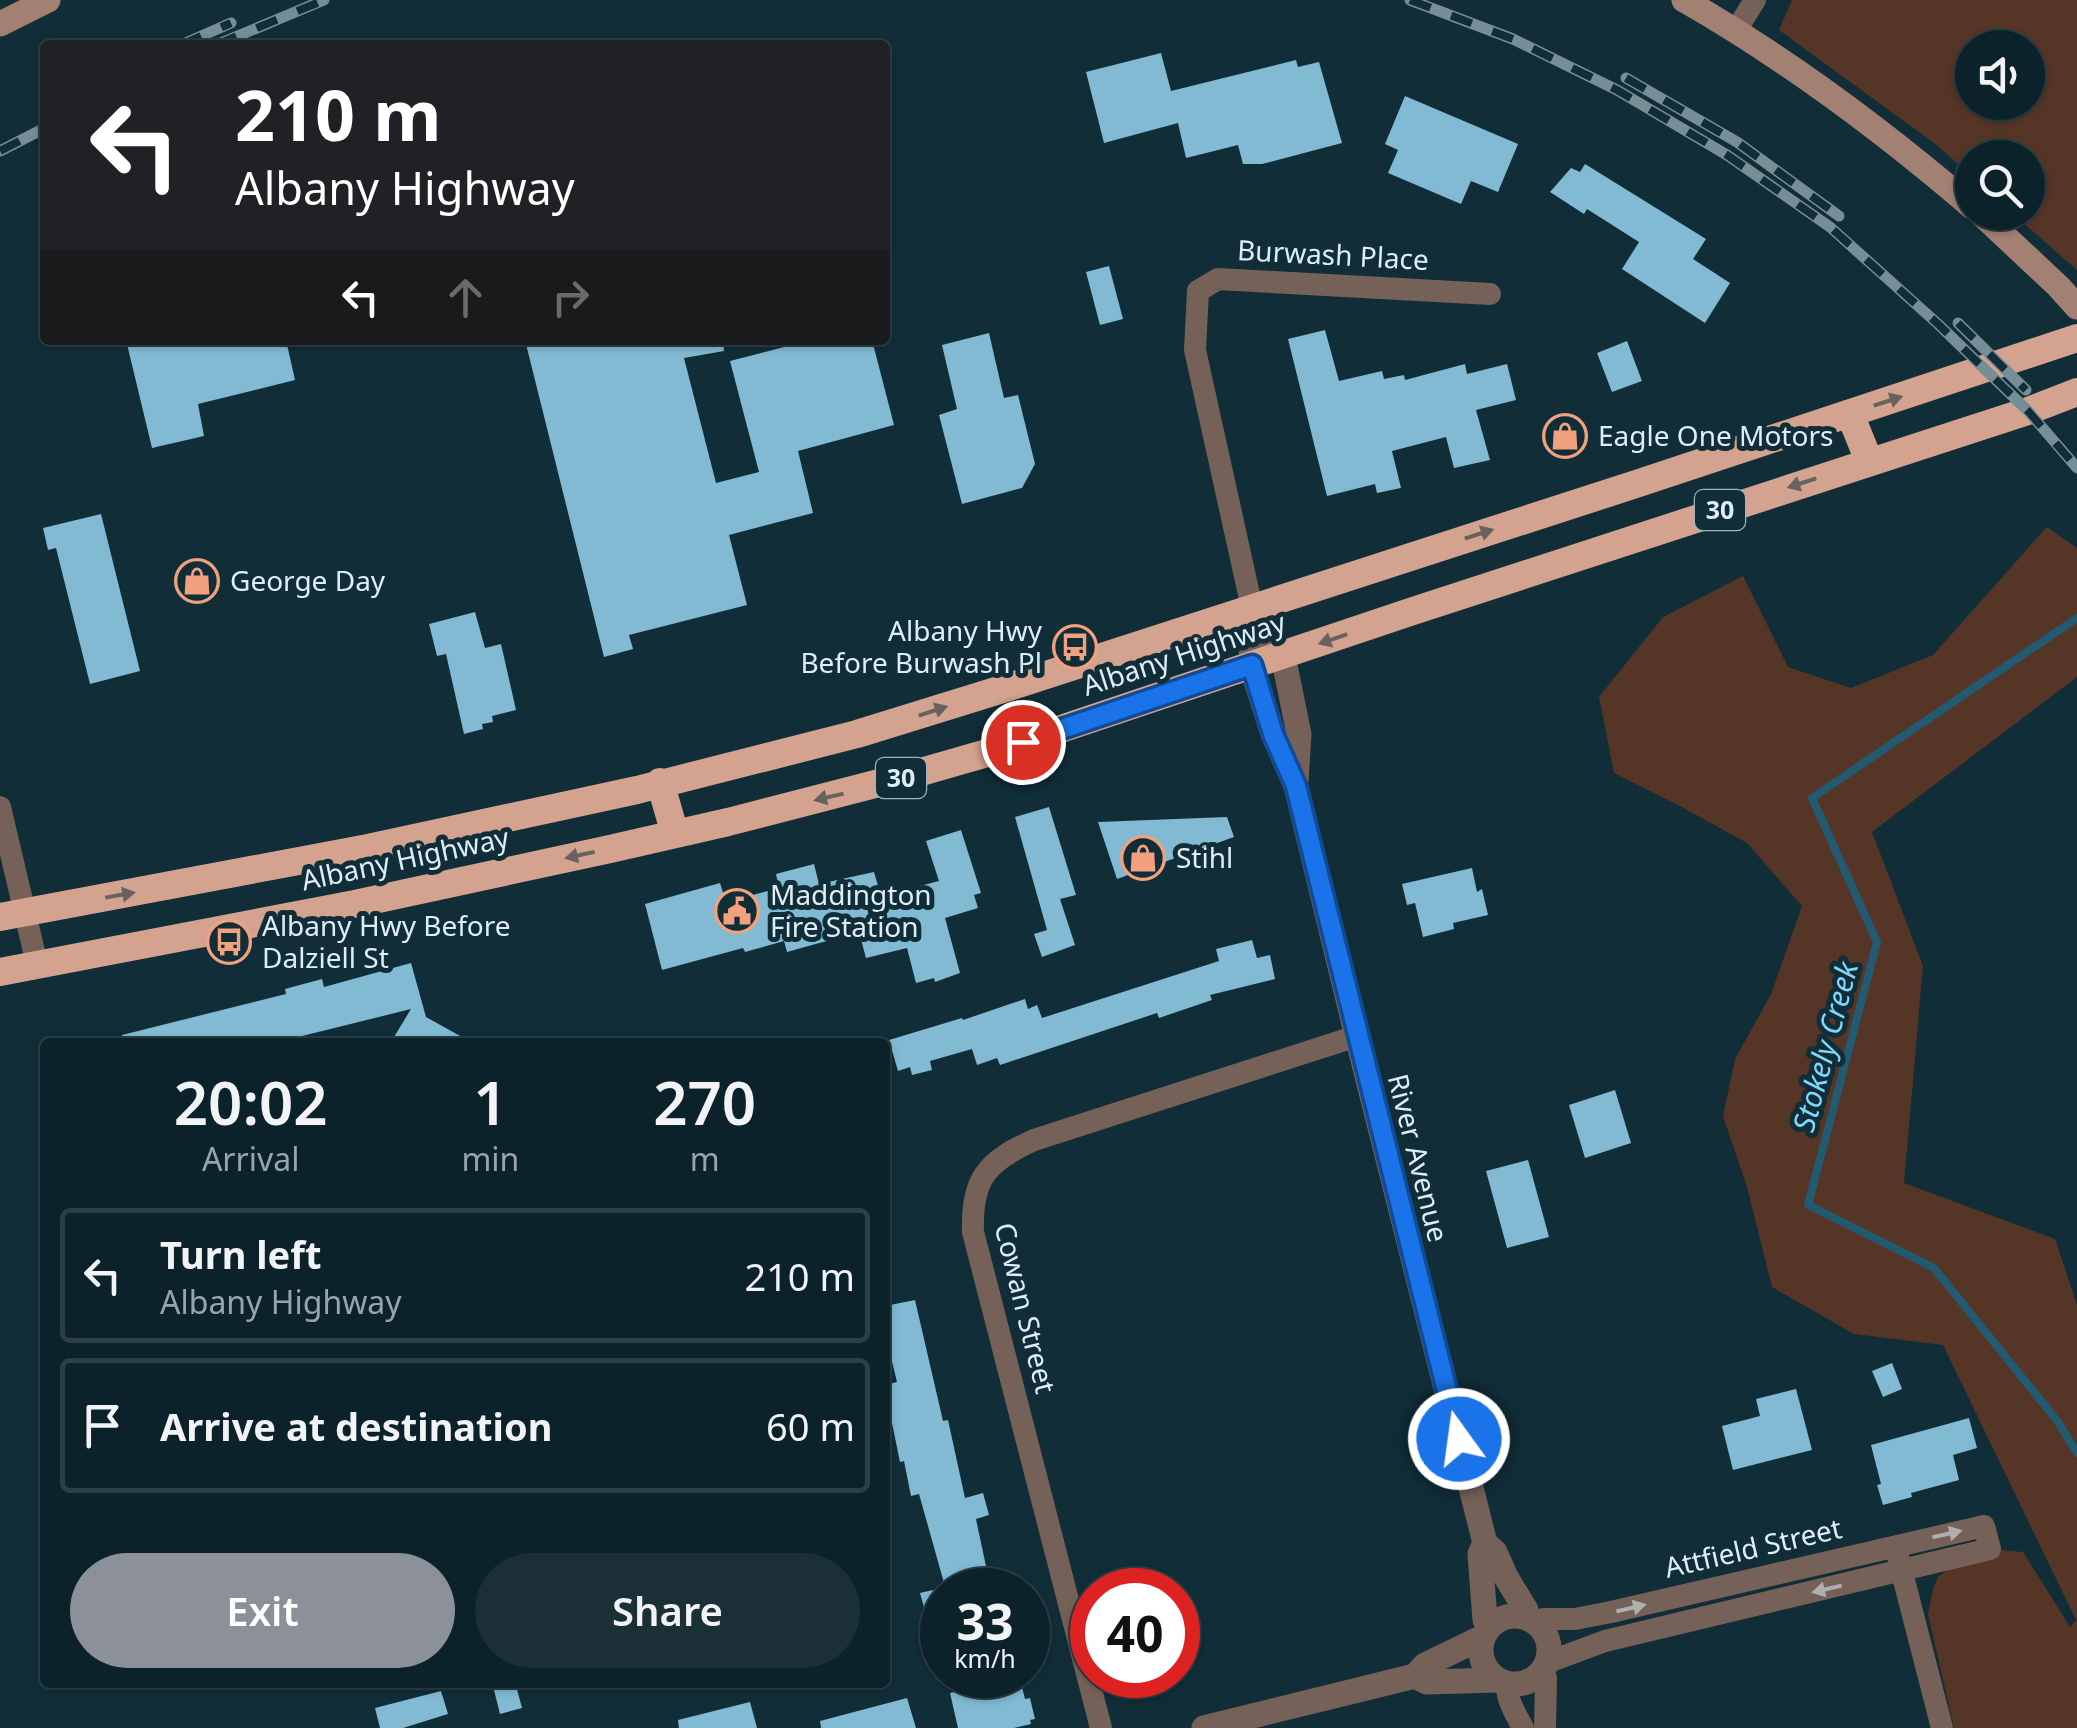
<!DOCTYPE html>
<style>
:root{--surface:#0c222a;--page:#1a2f36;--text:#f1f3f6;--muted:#9aa4a8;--line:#2c3f47;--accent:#8c9099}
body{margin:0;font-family:"Noto Sans",sans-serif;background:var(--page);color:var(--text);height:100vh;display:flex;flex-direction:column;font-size:38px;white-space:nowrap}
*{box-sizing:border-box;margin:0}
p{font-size:32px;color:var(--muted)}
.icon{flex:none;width:55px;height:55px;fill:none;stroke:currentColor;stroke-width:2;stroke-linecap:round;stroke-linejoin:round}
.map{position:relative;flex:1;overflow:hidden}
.details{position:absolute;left:40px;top:1038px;width:850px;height:650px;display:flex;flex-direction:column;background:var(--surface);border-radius:10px;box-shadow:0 2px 8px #0004,0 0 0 2px var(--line)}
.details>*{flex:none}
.banner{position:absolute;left:40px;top:40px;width:850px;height:305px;border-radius:10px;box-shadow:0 2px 8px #0004,0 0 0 2px var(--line);background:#202124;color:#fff;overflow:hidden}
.tools{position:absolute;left:1955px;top:30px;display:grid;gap:20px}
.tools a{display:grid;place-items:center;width:90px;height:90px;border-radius:50%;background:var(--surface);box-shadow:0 2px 8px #0004,0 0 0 2px var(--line);font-size:50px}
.speed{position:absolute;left:920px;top:1568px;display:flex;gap:20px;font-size:50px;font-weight:700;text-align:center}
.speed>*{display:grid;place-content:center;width:130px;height:130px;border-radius:50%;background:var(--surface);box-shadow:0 2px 8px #0004,0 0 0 2px var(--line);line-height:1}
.speed small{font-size:25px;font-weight:400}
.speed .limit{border:15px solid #d22;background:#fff;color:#111}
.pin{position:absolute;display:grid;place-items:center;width:85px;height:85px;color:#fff;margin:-42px;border:5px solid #fff;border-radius:50%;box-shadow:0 2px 10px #0007}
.me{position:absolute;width:110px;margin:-55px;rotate:346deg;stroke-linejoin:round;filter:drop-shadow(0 0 8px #0008)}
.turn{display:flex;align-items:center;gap:35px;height:210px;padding:0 30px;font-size:45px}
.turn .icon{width:130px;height:130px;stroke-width:2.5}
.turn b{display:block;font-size:70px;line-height:85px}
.lanes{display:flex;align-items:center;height:95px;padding:0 30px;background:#0003;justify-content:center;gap:50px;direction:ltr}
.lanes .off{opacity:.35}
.eta{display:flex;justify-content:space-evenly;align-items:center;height:170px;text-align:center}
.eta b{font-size:60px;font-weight:600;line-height:70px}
.button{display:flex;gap:20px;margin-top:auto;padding:20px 30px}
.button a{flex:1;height:115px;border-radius:60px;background:var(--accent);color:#fff;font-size:40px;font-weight:600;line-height:115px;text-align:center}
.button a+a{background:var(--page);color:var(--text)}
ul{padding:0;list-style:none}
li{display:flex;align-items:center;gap:30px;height:135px;margin:0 20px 15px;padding:0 10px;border:5px solid var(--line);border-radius:10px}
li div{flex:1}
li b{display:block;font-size:38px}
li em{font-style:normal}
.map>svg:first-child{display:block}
.green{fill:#553526;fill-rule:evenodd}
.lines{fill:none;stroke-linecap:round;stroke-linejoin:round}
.stream{stroke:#225b71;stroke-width:8}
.building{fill:#81bad2}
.minor{stroke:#766158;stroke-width:22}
.tertiary{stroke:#766158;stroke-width:25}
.secondary{stroke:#a28072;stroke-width:25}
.trunk{stroke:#d3a38f;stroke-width:28}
.rail-casing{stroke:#778e97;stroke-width:11}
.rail{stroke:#102d38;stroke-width:8;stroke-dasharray:22;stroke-linecap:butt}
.oneway{fill:#68625f}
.oneway2{fill:#afafaf}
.route-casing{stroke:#114b97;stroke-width:25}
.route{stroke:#1a73e8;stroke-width:18}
.labels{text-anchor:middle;stroke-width:10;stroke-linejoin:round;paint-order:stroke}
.shield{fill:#102d38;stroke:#a0b4bd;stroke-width:2.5}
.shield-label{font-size:25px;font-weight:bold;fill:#deeef6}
.street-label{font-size:28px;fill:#deeef6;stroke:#102d38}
.poi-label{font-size:28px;fill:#deeef6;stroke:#102d38;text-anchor:start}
.water-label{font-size:30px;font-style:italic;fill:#80d7fc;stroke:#102d38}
</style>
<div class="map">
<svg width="2077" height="1728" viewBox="0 0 2077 1728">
<rect width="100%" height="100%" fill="#102d38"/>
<path class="green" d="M1792,0H2077V270L2012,213L2028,212V158H1972V177L1938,146L1779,30ZM1972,48H2028V102H1972Z
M2047,527L2077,548V677L1872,832L1923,966L1904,1183L2055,1239L2077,1305V1728H1954L1928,1614L1933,1589L1938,1577L1947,1570L1990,1549L2023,1552L2070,1627L2076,1620L1943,1345L1854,1334L1772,1287L1747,1187L1723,1116L1735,1059L1771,994L1802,906L1747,843L1680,806L1614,773L1599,697L1663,617L1743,576L1788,667L1851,688L1933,655Z"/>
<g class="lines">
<path class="stream" d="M2077,618L1812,798L1877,942L1808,1205L1934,1268L2058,1422L2077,1453"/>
</g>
<path class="building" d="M1161,53L1171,91L1296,60L1298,67L1319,62L1342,143L1262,164H1243L1238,145L1186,158L1178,123L1104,143L1086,72Z
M1405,96L1518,144L1498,192L1471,181L1461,204L1388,173L1398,150L1385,144Z
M1585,164L1706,239L1693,259L1730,283L1705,323L1622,269L1639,242L1587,209L1584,214L1550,192L1571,168L1580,172Z
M1109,266L1123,319L1100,325L1086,272Z
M1325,330L1339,381L1382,371L1384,379L1404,375L1405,380L1465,364L1467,374L1507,364L1516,400L1476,410L1490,460L1454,468L1446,437L1392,451L1401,488L1377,493L1375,484L1327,496L1288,339Z
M989,333L1004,398L1018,395L1035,464L1022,488L962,504L939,415L957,409L942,345Z
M126,340H286L295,380L198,404L204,436L152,448Z
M525,340H723L724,351L684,358L716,483L759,472L730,361L811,340H872L894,425L798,451L813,513L729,535L747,605L629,635L633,649L604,657Z
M1627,341L1642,381L1612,392L1597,353Z
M101,514L140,671L90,684L56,548L48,550L43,528Z
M475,612L485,648L501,644L516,710L492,716L493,722L482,724L483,729L464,734L446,654L437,656L429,624Z
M1049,807L1076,895L1060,899L1075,945L1042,957L1034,934L1047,930L1015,817Z
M1227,817L1234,837L1117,879L1098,822Z
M961,830L981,893L974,895L978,908L945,918L960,973L935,982L934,978L916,983L907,948L866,958L859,932L787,952L784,941L745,952L743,948L662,970L645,904L720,883L726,902L779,888L776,874L814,864L819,884L874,872L881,896L939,881L926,841Z
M1472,868L1477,892L1482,889L1488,915L1453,923L1454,929L1423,937L1415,903L1407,905L1402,884Z
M1252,940L1257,958L1270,955L1275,979L1210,995L1212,1000L1159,1018L1157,1013L1000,1065L997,1058L977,1065L972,1049L930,1061L932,1070L912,1075L910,1067L898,1071L889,1040L962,1018L963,1020L1025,999L1028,1009L1037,1005L1042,1018L1219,961L1216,949Z
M411,963L426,1017L471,1042H391L411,1009L278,1042H123L122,1035L286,994L285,989L322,979L324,987Z
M1615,1090L1631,1143L1585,1158L1569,1105Z
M1528,1160L1549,1237L1507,1248L1486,1171Z
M915,1300L943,1421L948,1420L965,1498L983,1493L989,1515L976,1519L991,1590H946L919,1494L911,1496L904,1461L900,1462L892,1423L885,1425V1385L897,1382L885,1333V1306Z
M1892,1363L1902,1389L1883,1397L1872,1371Z
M1796,1389L1812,1450L1733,1470L1722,1426L1760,1416L1756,1399Z
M1969,1418L1977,1448L1953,1455L1959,1480L1911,1493L1912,1497L1883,1505L1877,1485L1881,1484L1871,1445Z
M942,1588V1650L936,1651L920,1593Z
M1000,1675H1019L1025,1699L1030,1698L1035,1719L1030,1720L1031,1724L1014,1728H958L950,1693L979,1686L978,1680Z
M492,1682H515L522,1708L500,1714Z
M441,1691L448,1714L403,1728H380L375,1708Z
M907,1698L916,1728H821L820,1721Z
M750,1702L757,1728H679L678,1720Z"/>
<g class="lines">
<path class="minor" d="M1735,32L1755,0
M1252,608L1195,350L1198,291L1218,279L1490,294
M0,807L37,964
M1898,1557L1942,1728
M1535,1623L1543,1619H1575L1611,1612L1984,1526L1990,1549L1605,1641L1554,1660L1547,1659
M1542,1671L1546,1678L1545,1728
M1507,1683C1506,1700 1516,1714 1523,1728
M1101,1728L973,1232C971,1179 987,1161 1034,1140L1357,1036"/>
<path class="tertiary" d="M1252,608L1251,665L1273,734L1296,786L1357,1036L1485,1543L1495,1552L1506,1577L1526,1610L1527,1618
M1252,608L1283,656L1299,734L1296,781
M1485,1543L1480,1554L1485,1620L1489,1627
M1481 1650a34 34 0 1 1 68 0a34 34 0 1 1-68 0Z
M1415,1676L1427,1682L1498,1680
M1204,1728L1415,1676L1425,1665L1483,1637"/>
<path class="secondary" d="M1684,0C1787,59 1882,130 1972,207
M0,24L48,0
M1979,212L2058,286L2077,307"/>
<path class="trunk" d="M1850,414L1869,461
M660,782L675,834
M0,917L368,848L637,790L857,734L1009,687L1636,484L2077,338
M0,972L355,904L610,849L728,822L914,774L1001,749L1413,611L2028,411L2077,392"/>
<g class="rail-casing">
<path id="rail" d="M1410,0L1513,39L1617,90L1727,155L1830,227L1938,324L2028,411L2077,468
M181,45L231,23
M216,45L324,0
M1626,78L1737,142L1839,216
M0,151L45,128
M1958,323L2026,390"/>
</g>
<use href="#rail" class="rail"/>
</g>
<defs><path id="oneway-solid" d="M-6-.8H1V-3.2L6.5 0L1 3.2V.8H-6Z" transform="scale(2.5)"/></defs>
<g class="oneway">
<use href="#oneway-solid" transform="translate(1888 401) rotate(-18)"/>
<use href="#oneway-solid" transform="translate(1802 483) rotate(162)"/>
<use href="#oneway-solid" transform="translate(1479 534) rotate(-18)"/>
<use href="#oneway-solid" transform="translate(1333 639) rotate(161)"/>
<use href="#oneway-solid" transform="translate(933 711) rotate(-18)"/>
<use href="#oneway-solid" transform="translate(829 797) rotate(167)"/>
<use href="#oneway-solid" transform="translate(580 855) rotate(168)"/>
<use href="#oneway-solid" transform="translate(120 895) rotate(-10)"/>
</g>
<g class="oneway2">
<use href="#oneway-solid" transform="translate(1947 1534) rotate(-13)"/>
<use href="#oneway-solid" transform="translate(1827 1589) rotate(167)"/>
<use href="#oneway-solid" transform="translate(1631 1608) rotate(-13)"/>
</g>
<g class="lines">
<g class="route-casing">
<path id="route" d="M1023,742L1252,665L1273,734L1296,786L1459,1439"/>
</g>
<use href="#route" class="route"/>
</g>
<defs>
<g id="shop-ring" transform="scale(2.25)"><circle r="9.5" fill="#102d38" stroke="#f2a17e" stroke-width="1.5"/><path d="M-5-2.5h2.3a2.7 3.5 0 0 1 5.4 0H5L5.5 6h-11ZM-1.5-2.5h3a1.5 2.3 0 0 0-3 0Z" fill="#f2a17e"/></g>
<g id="bus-ring" transform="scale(2.25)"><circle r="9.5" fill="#102d38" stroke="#f2a17e" stroke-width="1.5"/><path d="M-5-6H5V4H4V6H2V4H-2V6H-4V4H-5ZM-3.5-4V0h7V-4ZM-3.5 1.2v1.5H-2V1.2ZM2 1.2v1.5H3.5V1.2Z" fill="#f2a17e"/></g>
<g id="civic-ring" transform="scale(2.25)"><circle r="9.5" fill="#102d38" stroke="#f2a17e" stroke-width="1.5"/><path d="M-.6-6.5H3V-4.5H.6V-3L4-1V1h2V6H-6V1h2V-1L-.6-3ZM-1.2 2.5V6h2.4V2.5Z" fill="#f2a17e"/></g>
</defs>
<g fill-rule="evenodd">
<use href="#shop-ring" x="1565" y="436"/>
<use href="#shop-ring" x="197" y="581"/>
<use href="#bus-ring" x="1075" y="647"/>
<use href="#shop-ring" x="1143" y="858"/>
<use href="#civic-ring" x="737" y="911"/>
<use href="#bus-ring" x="229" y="942"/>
</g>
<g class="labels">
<g class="shield">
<rect x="1695" y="490" width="50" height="40" rx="8"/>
<rect x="876" y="758" width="50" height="40" rx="8"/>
</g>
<g class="shield-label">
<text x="1720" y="519">30</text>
<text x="901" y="787">30</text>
</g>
<g class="street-label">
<text transform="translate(1333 255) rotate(3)" y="10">Burwash Place</text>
<text transform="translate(1184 654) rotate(-18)" y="10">Albany Highway</text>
<text transform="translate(405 859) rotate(-12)" y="10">Albany Highway</text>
<text transform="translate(1418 1158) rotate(76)" y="10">River Avenue</text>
<text transform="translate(1025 1308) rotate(76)" y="10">Cowan Street</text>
<text transform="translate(1753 1548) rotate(-13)" y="10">Attfield Street</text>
</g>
<g class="poi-label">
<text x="1598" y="446">Eagle One Motors</text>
<text x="230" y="591">George Day</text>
<text x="1042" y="641" text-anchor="end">Albany Hwy<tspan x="1042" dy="32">Before Burwash Pl</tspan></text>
<text x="1176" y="868">Stihl</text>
<text x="770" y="905">Maddington<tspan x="770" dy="32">Fire Station</tspan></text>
<text x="262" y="936">Albany Hwy Before<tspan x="262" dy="32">Dalziell St</tspan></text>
</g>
<g class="water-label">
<text transform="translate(1826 1047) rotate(-75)" y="10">Stokely Creek</text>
</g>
</g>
</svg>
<div class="tools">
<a><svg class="icon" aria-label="sound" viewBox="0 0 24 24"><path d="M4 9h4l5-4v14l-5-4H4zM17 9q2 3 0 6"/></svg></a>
<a><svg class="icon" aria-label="search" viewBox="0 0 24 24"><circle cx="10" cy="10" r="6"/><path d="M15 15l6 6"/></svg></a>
</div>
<div class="speed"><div>33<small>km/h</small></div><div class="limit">40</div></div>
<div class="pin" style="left:1023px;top:742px;background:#d93025"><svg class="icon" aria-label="arrive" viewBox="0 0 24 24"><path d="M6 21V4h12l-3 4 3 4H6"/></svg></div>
<svg class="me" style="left:1459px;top:1439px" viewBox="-20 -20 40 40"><circle r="17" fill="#1a73e8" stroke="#fff" stroke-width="3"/><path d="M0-11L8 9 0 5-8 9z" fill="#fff"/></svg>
<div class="banner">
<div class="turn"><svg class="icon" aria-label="left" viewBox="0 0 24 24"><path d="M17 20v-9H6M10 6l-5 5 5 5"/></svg><div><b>210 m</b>Albany Highway</div></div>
<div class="lanes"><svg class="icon" aria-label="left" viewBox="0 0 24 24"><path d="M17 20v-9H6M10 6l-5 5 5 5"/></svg><svg class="icon off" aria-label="ahead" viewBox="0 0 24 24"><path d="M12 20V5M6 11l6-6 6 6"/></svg><svg class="icon off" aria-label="right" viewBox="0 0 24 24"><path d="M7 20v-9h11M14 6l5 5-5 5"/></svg></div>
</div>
<section class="details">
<div class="eta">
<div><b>20:02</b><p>Arrival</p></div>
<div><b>1</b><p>min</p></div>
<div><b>270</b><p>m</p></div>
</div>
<ul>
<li><svg class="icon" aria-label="left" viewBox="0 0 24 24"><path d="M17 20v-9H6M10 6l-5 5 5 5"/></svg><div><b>Turn left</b><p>Albany Highway</p></div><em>210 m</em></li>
<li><svg class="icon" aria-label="arrive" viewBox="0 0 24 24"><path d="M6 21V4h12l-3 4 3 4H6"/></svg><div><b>Arrive at destination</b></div><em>60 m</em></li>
</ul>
<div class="button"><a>Exit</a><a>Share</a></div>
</section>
</div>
